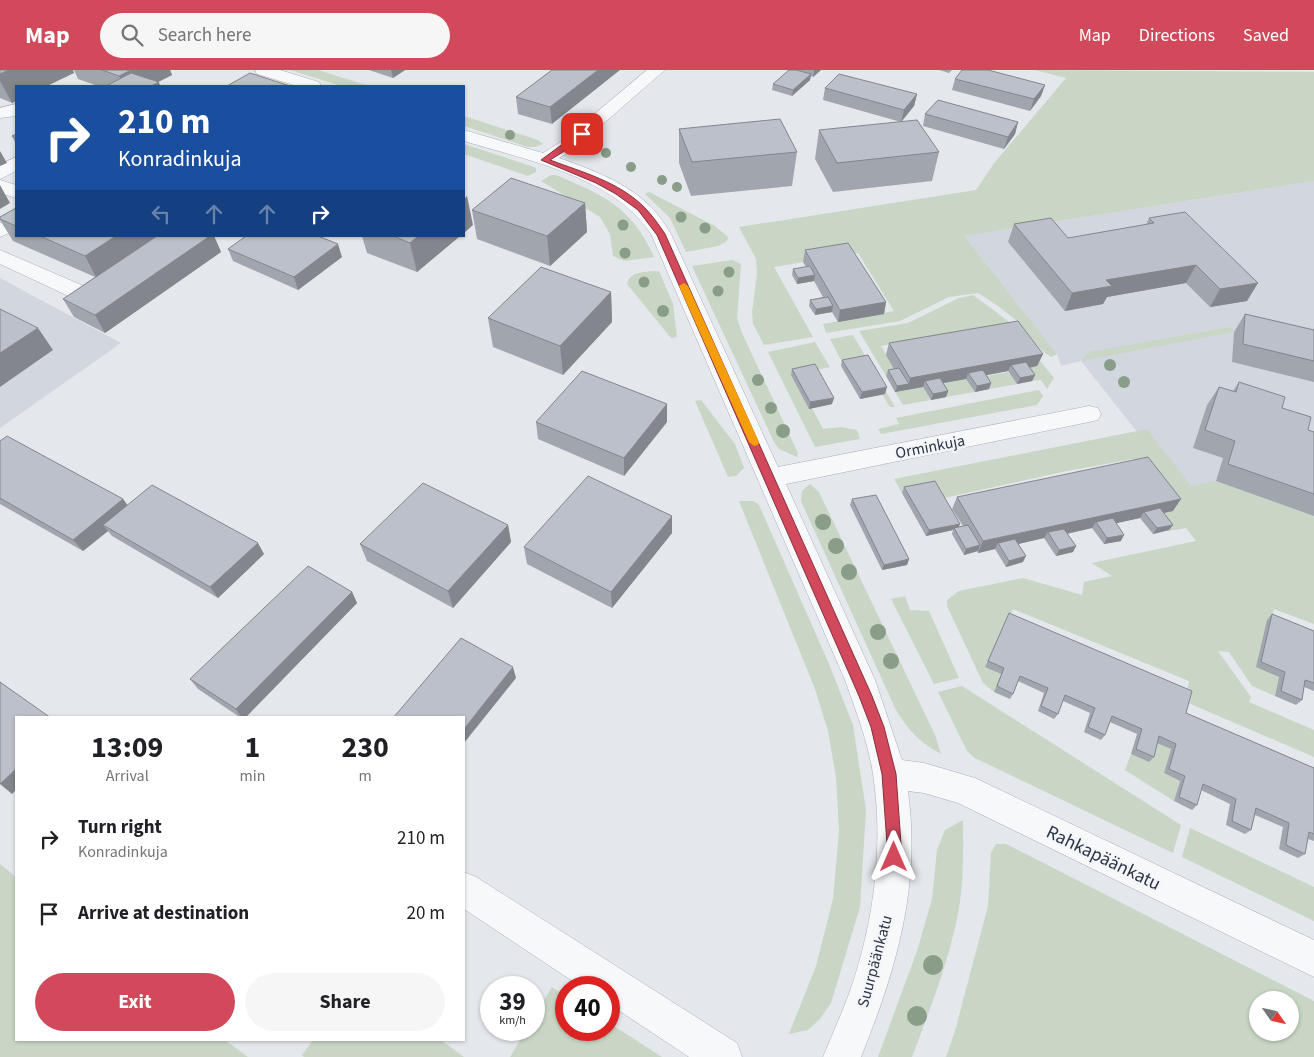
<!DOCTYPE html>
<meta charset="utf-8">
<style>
:root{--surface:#fff;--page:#f6f6f6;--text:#202124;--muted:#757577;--accent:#d1495b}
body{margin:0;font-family:"Source Sans 3",sans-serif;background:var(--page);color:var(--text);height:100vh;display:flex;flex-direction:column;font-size:19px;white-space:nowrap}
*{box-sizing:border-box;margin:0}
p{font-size:16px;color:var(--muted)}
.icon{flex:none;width:28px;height:28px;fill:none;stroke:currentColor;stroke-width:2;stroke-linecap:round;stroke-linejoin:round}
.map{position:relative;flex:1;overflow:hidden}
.details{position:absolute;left:15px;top:646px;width:450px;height:325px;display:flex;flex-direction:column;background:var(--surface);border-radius:0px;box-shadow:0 1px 4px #0004}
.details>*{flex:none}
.banner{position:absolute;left:15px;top:15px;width:450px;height:152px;border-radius:0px;box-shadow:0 1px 4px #0004;background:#1a4fa0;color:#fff;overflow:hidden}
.needle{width:32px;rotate:124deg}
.tools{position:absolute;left:1249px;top:921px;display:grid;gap:10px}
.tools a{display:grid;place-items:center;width:50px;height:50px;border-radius:50%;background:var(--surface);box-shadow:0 1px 4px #0004;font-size:25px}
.speed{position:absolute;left:480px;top:906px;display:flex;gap:10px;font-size:25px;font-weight:700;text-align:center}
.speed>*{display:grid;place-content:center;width:65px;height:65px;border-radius:50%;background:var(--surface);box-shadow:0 1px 4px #0004;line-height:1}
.speed small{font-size:12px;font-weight:400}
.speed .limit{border:8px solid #d22;background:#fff;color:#111}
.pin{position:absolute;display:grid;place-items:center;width:42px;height:42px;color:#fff;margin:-21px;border-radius:10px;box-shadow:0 2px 8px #0006}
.me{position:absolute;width:55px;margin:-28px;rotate:0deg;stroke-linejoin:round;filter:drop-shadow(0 0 4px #0008)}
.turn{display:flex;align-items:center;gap:18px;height:105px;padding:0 20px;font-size:22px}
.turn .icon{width:65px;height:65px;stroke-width:2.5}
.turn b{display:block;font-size:35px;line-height:42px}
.lanes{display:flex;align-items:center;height:48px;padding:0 20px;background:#0003;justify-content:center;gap:25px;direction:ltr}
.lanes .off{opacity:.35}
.eta{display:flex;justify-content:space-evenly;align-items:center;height:85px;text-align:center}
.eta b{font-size:30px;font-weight:700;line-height:35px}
.primary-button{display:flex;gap:10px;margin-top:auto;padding:10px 20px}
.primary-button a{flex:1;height:58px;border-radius:30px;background:var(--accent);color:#fff;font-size:20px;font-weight:700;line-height:58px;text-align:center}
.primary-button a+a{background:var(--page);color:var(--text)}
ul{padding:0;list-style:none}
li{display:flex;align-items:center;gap:15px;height:75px;padding:0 20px}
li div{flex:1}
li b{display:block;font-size:19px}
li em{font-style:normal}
header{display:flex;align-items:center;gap:30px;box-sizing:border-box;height:70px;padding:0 25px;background:var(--accent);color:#fff}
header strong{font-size:24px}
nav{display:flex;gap:28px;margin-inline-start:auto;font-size:18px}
.search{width:350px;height:45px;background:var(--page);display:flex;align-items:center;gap:12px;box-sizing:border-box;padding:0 18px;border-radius:28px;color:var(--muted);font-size:19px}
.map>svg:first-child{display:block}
.built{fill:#d2d6de}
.green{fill:#c9d6c5;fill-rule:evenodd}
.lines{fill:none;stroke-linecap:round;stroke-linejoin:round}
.minor-casing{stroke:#a9aeb7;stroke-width:1}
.minor{fill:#f7f8fa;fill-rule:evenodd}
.tree{fill:#899d89}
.wall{fill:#a1a5ae}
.shaded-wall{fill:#83868d}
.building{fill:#bbc0ca;stroke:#83868d}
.route{fill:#d1495b;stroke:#882f3b}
.slow{fill:#f59e0b}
.labels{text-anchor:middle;stroke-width:5;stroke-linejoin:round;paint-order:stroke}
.street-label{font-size:16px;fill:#2b3445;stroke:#f4f6f9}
.near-street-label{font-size:19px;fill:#2b3445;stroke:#f4f6f9}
</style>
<header>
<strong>Map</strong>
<div class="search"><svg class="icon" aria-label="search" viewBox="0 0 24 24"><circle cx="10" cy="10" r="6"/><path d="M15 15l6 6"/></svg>Search here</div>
<nav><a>Map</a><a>Directions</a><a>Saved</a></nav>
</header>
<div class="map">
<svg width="1314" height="987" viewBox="0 0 1314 987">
<rect width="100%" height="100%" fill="#e4e7ec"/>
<path class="built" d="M1314,111V531L1252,507L1081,291L1061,296L1057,284L963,166Z
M0,208L121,273L0,358Z"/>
<path class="green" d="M290,0H318L369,16H341Z
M1035,0L1314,2V111L964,166L1057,284L1051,287C1038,280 1032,267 1022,256C1009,243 994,233 978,223L949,227L900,251L826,263L823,254L894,241L858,183L774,197L813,267L764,275L753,254L752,242L757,204L756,189L739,157L976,120L995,92L1066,8Z
M464,46L538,70L543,74L535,77H528L464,56Z
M464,74L534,97L536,98V102L528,106L464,84Z
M551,105H556C603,125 632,137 654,187L624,191L613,186L610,164L600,147L541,111Z
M649,122L715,156L728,167L727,171L718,176L686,182L670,148L645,124Z
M732,190L741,194L737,248L742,263L798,383L797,387L779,379L774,372L692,196Z
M659,201L673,234L677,267L671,268L627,214C630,200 648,202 659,201Z
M973,225L1008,251L1054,308L1047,319L1041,310L1032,311L1023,299L1037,296L1006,255L881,276L898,304L886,306L859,261L908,253L959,228Z
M1230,257L1234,262L1081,291L1089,282Z
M853,265L895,337H890L882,324L844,296L830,269Z
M815,272L830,297L792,305L809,338H812L823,359L841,357L857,360L860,369L815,377L768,282Z
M1008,302L1017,314L989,319L981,307Z
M966,309L975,322L946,327L938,315Z
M923,317L931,330L903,335L895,322Z
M1039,320L1043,326L1037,335L881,364L878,359L899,354L896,348Z
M701,330L735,374L744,398L736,406L728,407L695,331Z
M1147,359L1191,416L1216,411L1314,446V554L1274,539L1271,552L1279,607L1275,626L1252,616L1229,582L1218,581L1251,627L1249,632L1314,660V687L1186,632L1189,611L1013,539L1008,550L1006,549L986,596L1001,604L994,622L983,613L947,536V530L959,521L1023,508L1082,525L1084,512L1112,506L1092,493L1196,471L1186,458L1169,461L1156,444L1141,399L1133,389L1062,402L940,429L933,417L902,423L894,409Z
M810,414L819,422L935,665L941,684C920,673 906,658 895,638L801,431L802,421Z
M739,431H753L759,435L829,594L853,655L866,740L860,837L831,933L820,949L808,960L789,964L816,896L833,829L839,761L836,707L828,661L815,619Z
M905,526L910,540L929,541L959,608L934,614L891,529Z
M962,616L1181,755L1173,783L975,688L967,681L938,622Z
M1154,671L1171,679L1164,703L1180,711L1174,731L1125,700L1131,684Z
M963,750C963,779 964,809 959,838C950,889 930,939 912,987H878L917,881L932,829L937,780L945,760Z
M1190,758L1314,817V851L1182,787Z
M996,774H1006L1314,931V987H946L955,961L988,836L991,783ZM1258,930H1290V962H1258Z
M0,794L16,807V970H225L248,987H0Z
M552,917L566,927V960H609V953L662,987H510L526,960H534V947Z
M313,970H441L464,987H304L302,985Z"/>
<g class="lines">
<g class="minor-casing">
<path id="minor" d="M255,0H280L319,12L321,16H297L257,4Z
M647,0H665L574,79L559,88C590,99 626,112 650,136C658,144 665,154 671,164L778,397L1089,336L1098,338L1101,344L1098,350L1089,352L786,414L875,610L902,690L924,693L975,708L1314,870V907L958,733L924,723L908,721C921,817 896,900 861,987H823C832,965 842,943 850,921C874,852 884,776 873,704C868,672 856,641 845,610L651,164C613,106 526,90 464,71V60L543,83L562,71Z
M16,34V46L0,48V38Z
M16,87V101L0,109V95Z
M0,110L16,115V128L0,123Z
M16,146V160L0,167V153Z
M0,180L93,220L96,225L93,230L85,232L77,230L0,194Z
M464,802L476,807L737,973L742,987H689L609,934V918H583L464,839Z"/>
</g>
<use href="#minor" class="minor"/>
</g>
<g class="tree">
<circle cx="510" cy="65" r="5"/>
<circle cx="606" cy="83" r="5"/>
<circle cx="631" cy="97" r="5"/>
<circle cx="662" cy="110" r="5"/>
<circle cx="677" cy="117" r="5"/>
<circle cx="681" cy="147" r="5.5"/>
<circle cx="623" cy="155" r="5.5"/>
<circle cx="705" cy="158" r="5.5"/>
<circle cx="625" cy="183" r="5.5"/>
<circle cx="729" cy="202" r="5.5"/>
<circle cx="644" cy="212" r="5.5"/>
<circle cx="718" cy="221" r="5.5"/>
<circle cx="663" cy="241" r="6"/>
<circle cx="1110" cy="295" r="6"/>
<circle cx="758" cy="310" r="6"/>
<circle cx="1124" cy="312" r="6"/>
<circle cx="771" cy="338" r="6"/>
<circle cx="783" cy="361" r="7"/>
<circle cx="823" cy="452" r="8"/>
<circle cx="836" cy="476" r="8"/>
<circle cx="849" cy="502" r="8"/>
<circle cx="878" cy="562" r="8"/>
<circle cx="891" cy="591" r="8"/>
<circle cx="933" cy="895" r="10"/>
<circle cx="917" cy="946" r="10"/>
</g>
<path class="wall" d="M0,0L74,3L16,16V31L12,33L0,28Z
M74,0H170L172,5L158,12L160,16H98L78,9Z
M369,0H405L393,8Z
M552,0V54L518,44L516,27Z
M789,0H821L813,7L811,6L810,10L792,26L772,20L773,14Z
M939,0H952L949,3Z
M955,9L1045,15L1041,26L1030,41L952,20Z
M825,18L917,24L914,36L901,52L823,30Z
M925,44L1018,52L1015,64L1004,79L923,56Z
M679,59L797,82L792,116L691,126L679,93Z
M819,60L939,82L932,111L833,122L815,89Z
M16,64V74L12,66Z
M585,133L587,162L550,196L477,169L472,140Z
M16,138V166H214L221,182L105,263L74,247L63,229L95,207L13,171L0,150V147Z
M1149,148L1247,231L1210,237L1186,213L1107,227L1103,234L1065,241L1008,172L1014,154L1068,168L1146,155Z
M362,166H460L417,202L367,183Z
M228,179L342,187L298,220L233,191Z
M805,180L886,232L884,244L838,252L832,242L815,245L809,236L810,230L823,227L814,211L797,214L792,205L793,199L806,197L803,192Z
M611,222L612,252L563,305L493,277L488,248Z
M1245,244L1314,260V312L1232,292L1234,262Z
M889,273L1043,284L1037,296L1030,298L1035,305L1032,311L1017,314L1008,301L986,305L991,313L989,319L975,322L966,309L943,313L948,321L946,327L931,330L923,317L895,322L886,306L888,300L894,299L886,285Z
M842,290L885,324L860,329L841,296Z
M792,299L832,334L809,339L791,305Z
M1239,312L1282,338L1308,360L1314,362V446L1216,411L1223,388L1193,378L1207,335L1219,317L1233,321Z
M667,334V352L624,406L538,369L536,352Z
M0,371L123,429L127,435L264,484L218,528L112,466L108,461L83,481L0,434Z
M904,417L960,454L958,457L963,456L952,439L957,427L1173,441L1164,443L1169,460L1153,464L1140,448L1116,453L1121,471L1104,474L1092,458L1067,464L1076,476L1073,482L1056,486L1044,468L1018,474L1023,492L1006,497L995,479L978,483L977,481L964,485L952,464L953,460L926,466L902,423Z
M852,429L909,489L907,495L882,500L850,435Z
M508,455L511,472L453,538L367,491L360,474Z
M672,463L612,538L527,494L524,477Z
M352,522L357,533L245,648H241L198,619L190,609Z
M1009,543L1186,643L1314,698V771L1308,769L1305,784L1298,788L1279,779L1283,757L1255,745L1251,760L1245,764L1226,755L1230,734L1201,720L1197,735L1192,740L1174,731L1180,711L1164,703L1171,679L1157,673L1154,687L1149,692L1131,684L1137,664L1110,652L1105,665L1101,670L1084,662L1090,643L1063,631L1058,644L1054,649L1038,641L1044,623L1018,611L1013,624L1010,629L994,622L1001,604L985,597Z
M1272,544L1314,561V621L1304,617L1302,630L1296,635L1275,626L1279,607L1256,597L1267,550Z"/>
<path class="shaded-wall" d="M8,0H73L74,3L47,16H16V31L12,33L0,11V4Z
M131,0H170L172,5L150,16H123L119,6Z
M391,0H405L393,8Z
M598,0H620L552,54L550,37Z
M814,0H821L813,7Z
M811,4L810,10L792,26L793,20Z
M159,12L160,16H151Z
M1045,15L1041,26L1030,41L1034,29Z
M917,24L914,36L901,52L904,40Z
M1018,52L1015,64L1004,79L1008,67Z
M0,81L7,93L0,96Z
M0,115L10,133L0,139Z
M467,126L473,155L464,163V129Z
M585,133L587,162L550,196L547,166Z
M116,166H162L97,209L85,186Z
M210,166H214L221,182L105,263L95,245Z
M418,166H460L417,202L410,173Z
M338,174L342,187L298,220L294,207Z
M1196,195L1186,213L1107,227L1103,234L1065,241L1072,223L1106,210Z
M815,205L814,211L797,214L798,208Z
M1258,213L1247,231L1210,237L1220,219Z
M611,222L612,252L563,305L560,276Z
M886,232L884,244L838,252L840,240Z
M833,236L832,242L815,245L816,239Z
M38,258L53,280L0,317V283Z
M1043,284L1037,296L1014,300L1011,295L1008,301L972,308L968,303L966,309L928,316L925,311L923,317L895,322L897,316L909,314L910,308Z
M1035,305L1032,311L1017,314L1020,308Z
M991,313L989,319L975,322L977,316Z
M887,317L885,324L860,329L862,322Z
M948,321L946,327L931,330L933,324Z
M834,328L832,334L809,339L810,332Z
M667,334V352L624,406V388Z
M123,429L131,440L103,455L108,461L83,481L73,470Z
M1181,429L1173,441L1147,446L1144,442L1140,448L1099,457L1096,452L1092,458L1051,467L1048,462L1044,468L1001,478L998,473L995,479L978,483L983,471Z
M672,446V463L612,538L611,522Z
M960,454L957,460L954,458L953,460L926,466L929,460Z
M508,455L511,472L453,538L448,521Z
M1173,455L1169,460L1153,464L1157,458Z
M1124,465L1121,471L1104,474L1107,468Z
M258,473L264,484L218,528L210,517Z
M980,475L978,481L964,485L966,479Z
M1076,476L1073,482L1056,486L1059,480Z
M1026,486L1023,492L1006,497L1009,491Z
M909,489L907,495L882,500L884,495Z
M352,522L357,533L245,648H242L236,639Z
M513,597L516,608L464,673V659Z
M16,699V720L12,724L0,714Z"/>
<path class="building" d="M0,0H8L0,4Z
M102,0H131L119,6Z
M552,0H598L550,37L516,27Z
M789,0H796L811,4L793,20L773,14Z
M962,0H988L1045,15L1034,29L955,9Z
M131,3L159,12L151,16H106Z
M250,3L290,16H227Z
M839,4L917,24L904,40L825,18Z
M938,30L1018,52L1008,67L925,44Z
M780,49L797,82L692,92L679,59Z
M917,50L939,82L837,93L819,60Z
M16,64V68L12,66Z
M511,108L585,133L547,166L472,140Z
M16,138V156L0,149V147Z
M1185,142L1258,213L1220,219L1196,195L1106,210L1112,216L1072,223L1014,154L1051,148L1068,168L1154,153L1149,148Z
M40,166H116L85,186Z
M157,166H210L95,245L63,229Z
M246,166H318L338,174L294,207L228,179Z
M393,166H418L410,173Z
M848,173L886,232L840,240L805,180Z
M810,196L815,205L798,208L793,199Z
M541,197L611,222L560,276L488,248Z
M828,227L833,236L816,239L810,230Z
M0,239L38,258L0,283Z
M1245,244L1314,260V291L1243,274Z
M1018,251L1043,284L910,308L889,273Z
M868,285L887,317L862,322L842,290Z
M1026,292L1035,305L1020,308L1011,295Z
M815,294L834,328L810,332L792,299Z
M899,298L909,314L897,316L888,300Z
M983,300L991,313L977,316L968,303Z
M582,301L667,334L624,388L536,352Z
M940,308L948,321L933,324L925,311Z
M1239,312L1285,327L1282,338L1311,347L1308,360L1314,362V424L1228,394L1235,371L1205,360L1219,317L1236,322Z
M7,366L123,429L73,470L0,428V371Z
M1148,387L1181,429L983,471L957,427Z
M588,406L672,446L611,522L524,477Z
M935,411L960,454L929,460L904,417Z
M423,413L508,455L448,521L360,474Z
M152,415L258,473L210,517L103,455Z
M876,425L909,489L884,495L852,429Z
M1160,438L1173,455L1157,458L1144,442Z
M1113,448L1124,465L1107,468L1096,452Z
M968,455L980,475L966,479L954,458Z
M1064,459L1076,476L1059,480L1048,462Z
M1015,469L1026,486L1009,491L998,473Z
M308,496L352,522L236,639L190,609Z
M1009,543L1192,621L1186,643L1314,698V764L1309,762L1305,784L1286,775L1289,753L1256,738L1251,760L1232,751L1236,729L1203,714L1197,735L1179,727L1185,706L1169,699L1176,674L1159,666L1154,687L1136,679L1142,659L1112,646L1105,665L1088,657L1095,638L1065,625L1058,644L1041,636L1048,618L1020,606L1013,624L997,616L1004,598L988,591Z
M1272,544L1314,561V613L1305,610L1302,630L1281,621L1285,602L1261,592Z
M461,568L513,597L464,659V648H393Z
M0,612L51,648H16V699L0,714Z"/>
<path class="route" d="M579,62L586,64L571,77L550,90C582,102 619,112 644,137C652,145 659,155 665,164L872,626L884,657L896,704L901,774L899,792L894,794L889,792L887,787V774L882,704L871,657L859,626L657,165L638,140L616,124L596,113L541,90Z"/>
<path class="slow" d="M684,213L688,216L759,372L758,375L754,376L749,372L679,216Z"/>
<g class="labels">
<g class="street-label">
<text transform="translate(930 376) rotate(-11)" y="6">Orminkuja</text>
<text transform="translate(874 891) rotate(-75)" y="6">Suurpäänkatu</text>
</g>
<g class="near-street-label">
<text transform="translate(1104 787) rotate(26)" y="7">Rahkapäänkatu</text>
</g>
</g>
</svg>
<div class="tools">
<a><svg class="needle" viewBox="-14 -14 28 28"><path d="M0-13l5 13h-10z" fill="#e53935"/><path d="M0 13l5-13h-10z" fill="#757577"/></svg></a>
</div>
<div class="speed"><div>39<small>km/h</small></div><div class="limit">40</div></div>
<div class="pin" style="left:582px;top:64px;background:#d93025"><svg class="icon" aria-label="arrive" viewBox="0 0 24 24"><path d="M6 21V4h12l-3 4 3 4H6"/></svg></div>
<svg class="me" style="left:894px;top:787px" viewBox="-20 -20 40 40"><path d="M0-17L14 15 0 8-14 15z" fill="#d1495b" stroke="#fff" stroke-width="4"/></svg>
<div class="banner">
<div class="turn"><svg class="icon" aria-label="right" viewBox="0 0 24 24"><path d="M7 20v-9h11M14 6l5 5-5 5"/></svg><div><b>210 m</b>Konradinkuja</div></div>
<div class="lanes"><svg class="icon off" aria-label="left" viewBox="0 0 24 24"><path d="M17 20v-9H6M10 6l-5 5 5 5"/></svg><svg class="icon off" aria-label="ahead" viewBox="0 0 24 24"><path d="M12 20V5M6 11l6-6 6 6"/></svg><svg class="icon off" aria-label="ahead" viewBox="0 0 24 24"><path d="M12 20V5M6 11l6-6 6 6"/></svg><svg class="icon" aria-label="right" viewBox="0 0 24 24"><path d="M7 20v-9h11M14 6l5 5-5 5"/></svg></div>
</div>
<section class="details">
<div class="eta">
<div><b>13:09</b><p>Arrival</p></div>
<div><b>1</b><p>min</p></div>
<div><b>230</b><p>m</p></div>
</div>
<ul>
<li><svg class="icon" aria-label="right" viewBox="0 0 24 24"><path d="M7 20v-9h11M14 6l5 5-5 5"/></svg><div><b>Turn right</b><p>Konradinkuja</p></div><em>210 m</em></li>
<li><svg class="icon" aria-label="arrive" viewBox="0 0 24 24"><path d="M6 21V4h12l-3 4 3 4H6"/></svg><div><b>Arrive at destination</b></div><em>20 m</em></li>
</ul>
<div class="primary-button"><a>Exit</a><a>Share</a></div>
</section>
</div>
